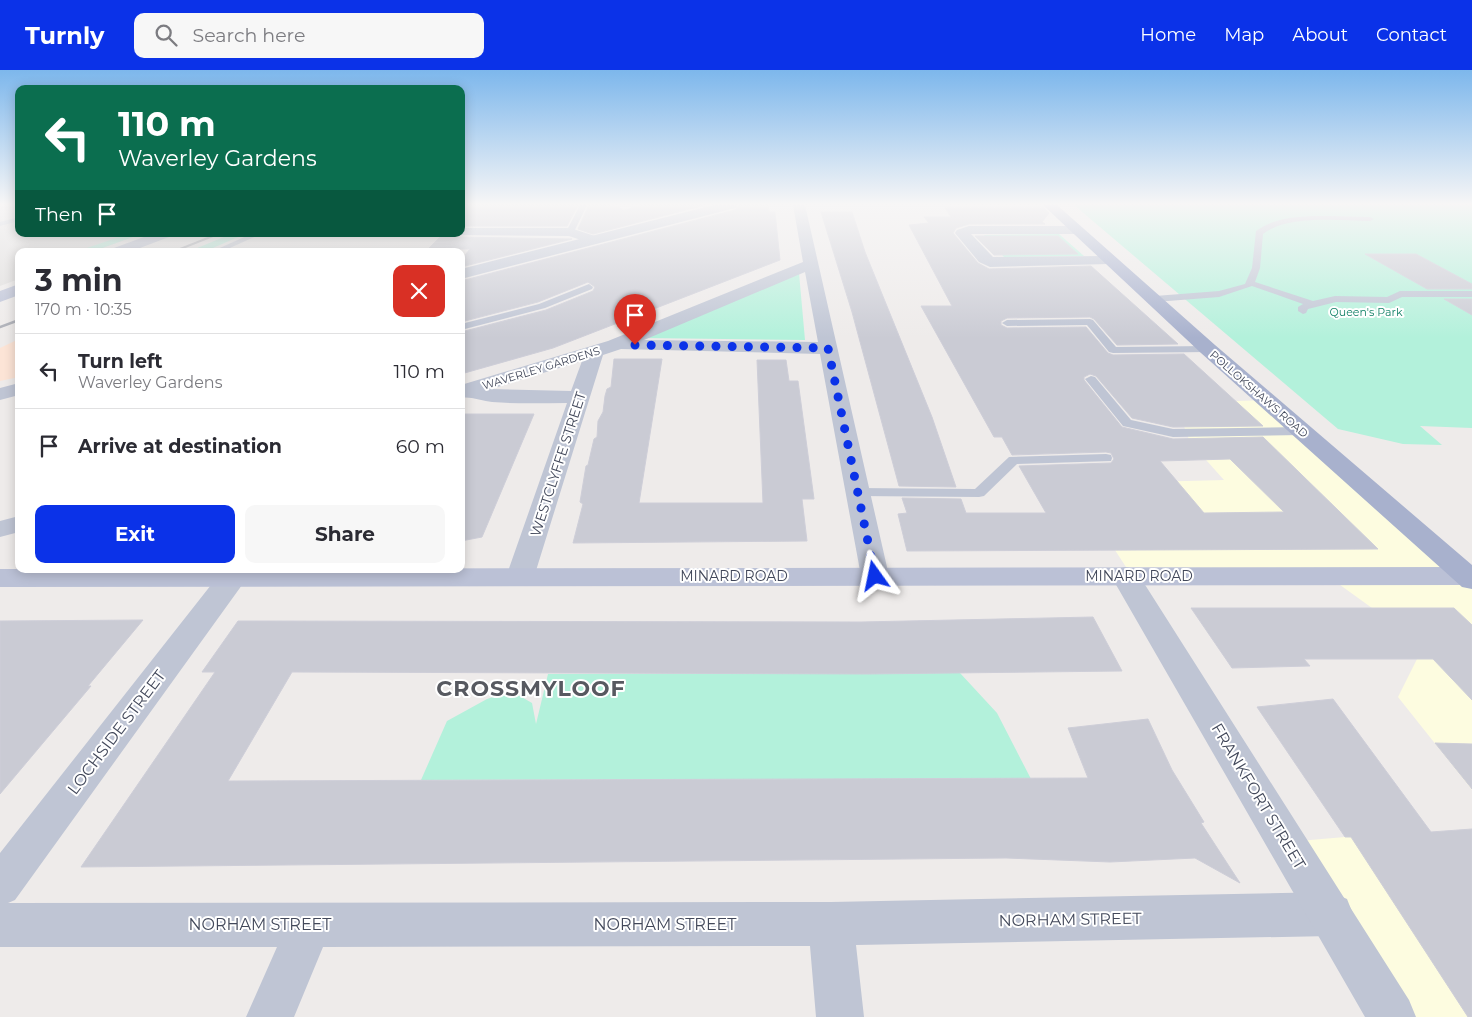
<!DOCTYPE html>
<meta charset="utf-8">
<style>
:root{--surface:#fff;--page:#f7f7f7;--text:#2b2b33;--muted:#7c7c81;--line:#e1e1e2;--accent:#0b32e8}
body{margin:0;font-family:Montserrat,sans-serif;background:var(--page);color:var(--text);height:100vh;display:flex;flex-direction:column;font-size:19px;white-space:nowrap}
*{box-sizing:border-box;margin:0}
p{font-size:16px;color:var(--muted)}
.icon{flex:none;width:28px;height:28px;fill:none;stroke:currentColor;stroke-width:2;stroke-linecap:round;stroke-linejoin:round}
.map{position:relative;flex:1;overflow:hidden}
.details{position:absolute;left:15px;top:178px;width:450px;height:325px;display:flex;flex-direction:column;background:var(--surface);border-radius:10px;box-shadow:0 2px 12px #0003}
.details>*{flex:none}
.banner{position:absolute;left:15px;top:15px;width:450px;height:152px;border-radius:10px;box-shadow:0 2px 12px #0003;background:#0b6e4f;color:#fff;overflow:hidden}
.pin{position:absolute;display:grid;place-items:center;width:42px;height:42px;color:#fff;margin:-51px -21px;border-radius:50% 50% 50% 0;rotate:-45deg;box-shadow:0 0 5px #0007}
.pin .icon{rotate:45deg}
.me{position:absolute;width:55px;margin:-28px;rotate:348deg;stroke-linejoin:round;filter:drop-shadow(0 0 4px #0008)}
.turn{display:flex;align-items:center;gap:18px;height:105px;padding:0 20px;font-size:22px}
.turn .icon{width:65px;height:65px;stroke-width:2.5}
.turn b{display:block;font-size:35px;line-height:42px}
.then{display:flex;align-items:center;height:48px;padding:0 20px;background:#0003;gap:10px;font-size:19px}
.round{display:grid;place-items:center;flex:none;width:52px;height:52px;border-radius:10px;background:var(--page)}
.headline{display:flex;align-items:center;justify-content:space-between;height:85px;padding:0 20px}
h1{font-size:30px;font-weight:700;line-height:38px}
.cta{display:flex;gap:10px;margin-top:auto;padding:10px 20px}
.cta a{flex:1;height:58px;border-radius:10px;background:var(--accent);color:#fff;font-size:20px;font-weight:700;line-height:58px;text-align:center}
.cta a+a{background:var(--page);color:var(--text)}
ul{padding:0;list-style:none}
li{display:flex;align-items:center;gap:15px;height:75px;padding:0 20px;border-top:1px solid var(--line)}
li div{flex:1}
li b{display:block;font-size:19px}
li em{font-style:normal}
header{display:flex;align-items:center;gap:30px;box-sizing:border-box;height:70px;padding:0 25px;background:var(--accent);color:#fff}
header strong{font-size:24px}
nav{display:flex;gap:28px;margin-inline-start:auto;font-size:18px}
.search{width:350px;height:45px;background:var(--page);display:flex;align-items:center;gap:12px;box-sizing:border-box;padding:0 18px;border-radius:10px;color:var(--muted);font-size:19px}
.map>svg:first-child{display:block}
.commercial{fill:#fdfce0}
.education{fill:#dfdddc}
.medical{fill:#fce4d6}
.green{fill:#b3f1db}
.building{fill:#cacbd4;stroke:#ceced8;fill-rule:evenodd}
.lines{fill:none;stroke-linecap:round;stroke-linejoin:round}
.service{fill:#bfc5d4;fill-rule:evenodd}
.minor{fill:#bfc5d4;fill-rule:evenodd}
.tertiary{fill:#bfc5d4;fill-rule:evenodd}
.secondary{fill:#bbc1d6;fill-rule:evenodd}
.primary{fill:#a8b1cd;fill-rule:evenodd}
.rail-far1{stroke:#acaeb6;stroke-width:2}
.rail{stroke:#acaeb6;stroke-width:2.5}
.route{stroke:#0b32e8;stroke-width:9;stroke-dasharray:0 16.2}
.labels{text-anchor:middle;stroke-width:4;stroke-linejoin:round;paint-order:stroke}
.far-park-label{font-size:11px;fill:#0f7f64;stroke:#fff}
.far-street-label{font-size:11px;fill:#42485a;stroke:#fff}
.street-label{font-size:14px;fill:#42485a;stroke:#fff}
.near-street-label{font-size:16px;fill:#42485a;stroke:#fff}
.near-district-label{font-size:22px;font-weight:bold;letter-spacing:1px;fill:#575960;stroke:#fff}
</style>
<header>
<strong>Turnly</strong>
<div class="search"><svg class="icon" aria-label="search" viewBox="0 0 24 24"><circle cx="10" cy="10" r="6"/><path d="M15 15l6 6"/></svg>Search here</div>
<nav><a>Home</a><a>Map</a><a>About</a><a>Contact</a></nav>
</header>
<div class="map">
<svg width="1472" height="947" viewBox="0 0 1472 947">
<rect width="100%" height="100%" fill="#eeebea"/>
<path class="commercial" d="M1267,330L1472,506V720L1398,627L1417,589L1372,538L1318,499L1126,497L1072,414L1224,410L1190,372L1175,333Z
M1472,759V947H1392L1287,772L1345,767H1379Z"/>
<path class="education" d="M0,135H19V164H141L94,181H19V209L0,216Z"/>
<path class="medical" d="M19,269V307L0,311V278Z"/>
<path class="green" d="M1074,135H1472V358L1420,356L1442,375L1403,374L1338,359Z
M128,164H141L94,181H78Z
M231,164H245L206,181H190Z
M1059,164L1084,186L1004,187L984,165Z
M799,203L805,270L643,268Z
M960,603L997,643L1031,709L421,710L447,651L487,629L511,621L532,633L536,654L548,604Z"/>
<path class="building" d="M470,135H578L567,156H461V136Z
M589,135H611L624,140L645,135H705L593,164L578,159Z
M739,135H768L769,142H775L780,190L553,278L461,304V262L546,240L593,221L595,217L588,212L538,232L461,252V211L735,140Z
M945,138H1044L1049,143L1042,152L1045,154H969L956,158L953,163L978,193L989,199L1091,196L1178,274L1117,275L1094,249L1090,247L1007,248L1001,251V255L1007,258L1086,257L1108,283L1113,285L1184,284L1263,356L1173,357L1132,348L1096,306L1090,304L1084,307V310L1122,357L1173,369L1263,367L1378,479L907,481L898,444L907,443L902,428L961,429L966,443H1046L1019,396L1111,393L1114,389L1111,383L1106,382L1012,385L1002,367H994L921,236H952L909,155L929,153L924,147H951ZM1230,389L1284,442L1204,443L1160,391Z
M821,142H852L865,182L932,347L956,417L899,416L852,242Z
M443,164H455L456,167L572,169L461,197V190L470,179H428Z
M975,166H1058L1078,184L994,185Z
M1365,184H1416L1472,214V219H1427Z
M1444,229H1472V245Z
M614,289H662L639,433H763L757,290H786L789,311H798L814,429H802L807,471L573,473L583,434L580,432L586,396L588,395L594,369L597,367L598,351L603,342L605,326L607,319L611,317Z
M461,344H534L482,467L461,471Z
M1191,538H1454L1472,555V630L1433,589H1304L1310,596L1232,598Z
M1093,547L1122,601L867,604L292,602L228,711L1088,708L1068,658L1148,649L1172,700L1204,752L1201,753L1240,813L1195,788L1110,792L1006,788L81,797L215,602H202L238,551L861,552Z
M143,550L88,616H91L0,724V551Z
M1333,629L1431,762L1472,759V947H1468L1351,767H1345L1257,637Z
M1435,673L1472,674V719Z"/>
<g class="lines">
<path class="service" d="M580,135H587L573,164H567L566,162Z
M1328,146L1370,147L1374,149L1370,151C1338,151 1289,144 1263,164L1260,198L1255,212L1313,231L1335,226L1387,227L1400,221H1472V227H1402L1389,233L1336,232L1308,239L1306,243L1303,244L1298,241V237L1303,234L1252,216L1219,227L1155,232L1150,229L1155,226L1219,221L1245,214L1252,198L1256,161C1277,146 1303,146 1328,146Z
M19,147V151L0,156V152Z
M251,164H261L223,181H213Z
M589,214L593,217L592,219L545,238L461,260V254L539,234Z
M1090,249L1093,250L1116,277L1208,276L1213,279L1208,282L1113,283L1109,282L1087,255L1007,256L1002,253L1007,250Z
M1091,306L1095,307L1131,350L1173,359L1302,357L1308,361L1302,365L1173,367L1123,356L1085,309Z
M1106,384L1111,385L1112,388L1111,391L1017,394L984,426L979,427L857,426L850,422L857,418L975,419L1009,387Z"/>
<path class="minor" d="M793,135H805L889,506L885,513L875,515L865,513L861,506L820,284L621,279L603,285L534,507L530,514L520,516L510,514L506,507L567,333C542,333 517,334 492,332C483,331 469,326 461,328V315L608,271L803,192ZM805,202L818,272L644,270ZM582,291L571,321L491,319Z
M969,156H1076L1083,160L1076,164H971L993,187L1109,186L1114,187L1116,190L1114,193L1109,194L990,197L979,192L955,163L957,160Z
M461,158H570L598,167L600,170L598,173L593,174L569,166L456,165L461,164Z
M19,446V462L0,467V451Z
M231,499L242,501L247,508L242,515L15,830L8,833L831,832L1331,822L1347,829L1353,844L1347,859L1331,866L856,875L864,947H816L810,876L323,877L294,947H246L277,877H0V783L222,501Z"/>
<path class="tertiary" d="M714,135H737L735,138L461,209V199Z
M19,313V325L0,330V318Z
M1125,497L1135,499L1409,930L1416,947H1365L1111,506L1115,499Z"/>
<path class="secondary" d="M152,164H171L169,167L132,181H112L114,178Z
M19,214V225L0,232V221Z
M1472,497V515L0,517V499Z"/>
<path class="primary" d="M1043,135H1057L1215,275L1472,495V519L1462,517L1201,283Z"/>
<path class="rail-far1" d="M175,181L218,164"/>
<path class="rail" d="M0,257L19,250"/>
</g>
<linearGradient id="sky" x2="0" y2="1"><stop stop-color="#7db7ec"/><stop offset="0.5" stop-color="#f7f6f6"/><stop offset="1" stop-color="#f7f6f6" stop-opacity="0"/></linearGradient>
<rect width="1472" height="268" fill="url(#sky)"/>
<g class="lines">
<path class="route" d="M635,275L828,278L875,506"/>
</g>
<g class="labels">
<g class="far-park-label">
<text x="1366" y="246">Queen's Park</text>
</g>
<g class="far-street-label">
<text transform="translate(541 298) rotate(-17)" y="4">WAVERLEY GARDENS</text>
<text transform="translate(1259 324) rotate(41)" y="4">POLLOKSHAWS ROAD</text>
</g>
<g class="street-label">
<text transform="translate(558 394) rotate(-72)" y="5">WESTCLYFFE STREET</text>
<text x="734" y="511">MINARD ROAD</text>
<text x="1139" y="511">MINARD ROAD</text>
</g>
<g class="near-street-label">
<text transform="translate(116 662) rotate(-53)" y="6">LOCHSIDE STREET</text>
<text transform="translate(1259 726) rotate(59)" y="6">FRANKFORT STREET</text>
<text transform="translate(1070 849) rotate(-1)" y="6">NORHAM STREET</text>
<text x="260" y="860">NORHAM STREET</text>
<text x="665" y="860">NORHAM STREET</text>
</g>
<g class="near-district-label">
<text x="531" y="626">CROSSMYLOOF</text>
</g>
</g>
</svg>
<div class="pin" style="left:635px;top:275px;background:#d93025"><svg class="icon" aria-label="arrive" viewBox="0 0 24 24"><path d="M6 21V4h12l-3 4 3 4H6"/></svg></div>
<svg class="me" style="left:875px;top:506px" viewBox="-20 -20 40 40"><path d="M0-17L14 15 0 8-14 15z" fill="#0b32e8" stroke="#fff" stroke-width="4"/></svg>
<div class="banner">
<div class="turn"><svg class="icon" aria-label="left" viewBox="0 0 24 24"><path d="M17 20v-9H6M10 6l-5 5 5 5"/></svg><div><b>110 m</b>Waverley Gardens</div></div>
<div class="then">Then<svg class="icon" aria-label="arrive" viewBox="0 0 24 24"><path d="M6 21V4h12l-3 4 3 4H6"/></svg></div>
</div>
<section class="details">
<div class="headline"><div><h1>3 min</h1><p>170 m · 10:35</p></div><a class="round" style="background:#d93025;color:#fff"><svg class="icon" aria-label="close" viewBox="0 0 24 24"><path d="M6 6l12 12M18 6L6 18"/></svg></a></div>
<ul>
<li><svg class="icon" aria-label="left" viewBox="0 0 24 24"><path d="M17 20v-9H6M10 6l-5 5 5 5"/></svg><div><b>Turn left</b><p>Waverley Gardens</p></div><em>110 m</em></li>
<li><svg class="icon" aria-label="arrive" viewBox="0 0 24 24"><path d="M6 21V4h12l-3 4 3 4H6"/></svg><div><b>Arrive at destination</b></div><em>60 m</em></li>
</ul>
<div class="cta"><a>Exit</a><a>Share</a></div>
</section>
</div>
